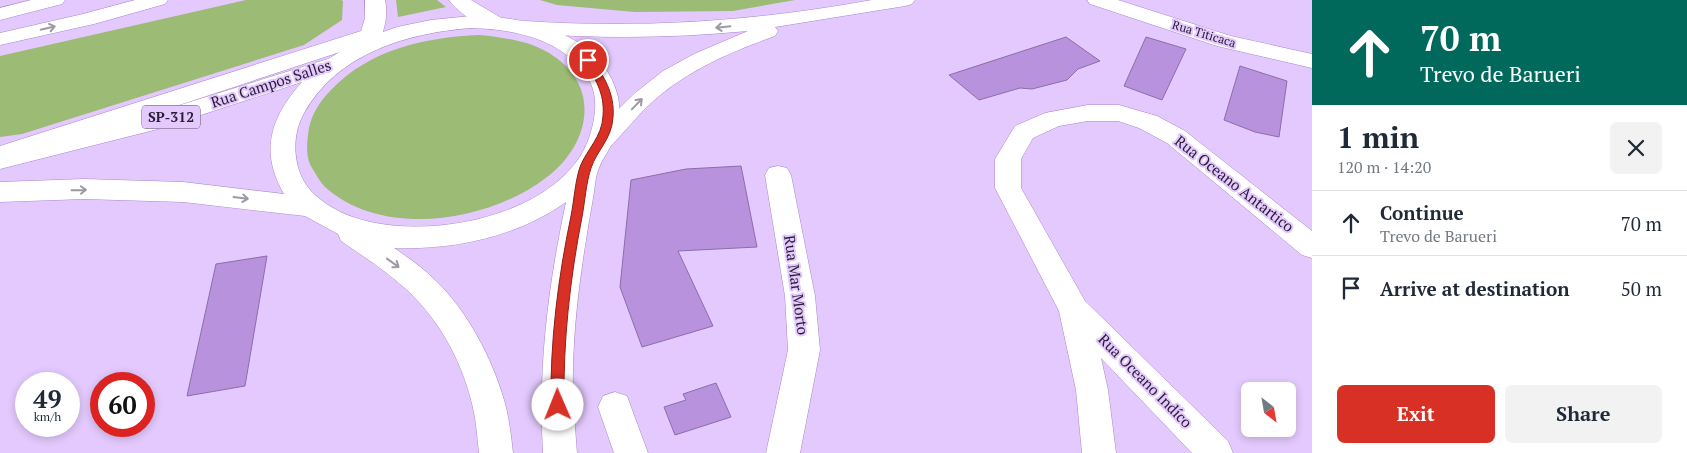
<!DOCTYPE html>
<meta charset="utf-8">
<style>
:root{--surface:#fff;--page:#f2f2f3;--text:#1f2937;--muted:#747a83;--line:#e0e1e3;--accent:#d93025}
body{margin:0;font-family:"PT Serif",serif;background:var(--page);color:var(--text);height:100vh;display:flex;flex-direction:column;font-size:19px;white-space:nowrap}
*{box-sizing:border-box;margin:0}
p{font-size:16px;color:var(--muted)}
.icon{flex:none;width:28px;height:28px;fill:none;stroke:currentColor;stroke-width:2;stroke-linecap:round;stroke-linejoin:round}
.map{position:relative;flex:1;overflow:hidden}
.panel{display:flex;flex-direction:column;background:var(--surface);width:375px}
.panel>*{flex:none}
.guide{background:#00695c;color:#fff;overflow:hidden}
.needle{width:32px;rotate:149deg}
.fabs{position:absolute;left:1241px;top:382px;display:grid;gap:10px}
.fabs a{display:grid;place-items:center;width:55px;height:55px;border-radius:8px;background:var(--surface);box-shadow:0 2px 8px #0003;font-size:25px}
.speed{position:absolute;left:15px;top:372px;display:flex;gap:10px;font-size:25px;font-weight:700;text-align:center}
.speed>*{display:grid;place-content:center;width:65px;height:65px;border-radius:50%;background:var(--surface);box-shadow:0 2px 8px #0003;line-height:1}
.speed small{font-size:12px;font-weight:400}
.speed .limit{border:8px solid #d22;background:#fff;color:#111}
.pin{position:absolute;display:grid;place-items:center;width:42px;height:42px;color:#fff;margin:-21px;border:2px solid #fff;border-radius:50%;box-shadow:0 1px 5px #0007}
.me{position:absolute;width:55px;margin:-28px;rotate:359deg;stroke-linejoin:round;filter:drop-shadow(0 0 4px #0008)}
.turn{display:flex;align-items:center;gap:18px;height:105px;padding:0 25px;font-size:22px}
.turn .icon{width:65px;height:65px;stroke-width:2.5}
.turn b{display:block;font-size:35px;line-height:42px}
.round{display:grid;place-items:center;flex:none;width:52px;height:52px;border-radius:8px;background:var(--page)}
.summary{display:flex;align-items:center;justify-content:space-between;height:85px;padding:0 25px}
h1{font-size:30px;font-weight:800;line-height:38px}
.action{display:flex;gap:10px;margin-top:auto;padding:10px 25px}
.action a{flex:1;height:58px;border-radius:8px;background:var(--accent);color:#fff;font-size:20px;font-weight:800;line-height:58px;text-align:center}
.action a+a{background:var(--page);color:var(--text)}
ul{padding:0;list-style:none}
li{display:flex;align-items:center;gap:15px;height:65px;padding:0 25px;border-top:1px solid var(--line)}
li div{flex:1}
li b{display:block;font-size:19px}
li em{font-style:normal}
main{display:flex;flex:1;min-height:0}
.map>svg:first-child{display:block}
.green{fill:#9cbb74}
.building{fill:#b992de;stroke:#8c6da9}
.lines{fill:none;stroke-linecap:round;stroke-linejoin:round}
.minor-casing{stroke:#a888c6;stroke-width:1}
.major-casing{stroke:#a888c6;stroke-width:1}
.highway-casing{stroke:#a888c6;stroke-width:1}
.minor{fill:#fff;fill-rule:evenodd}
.major{fill:#fff;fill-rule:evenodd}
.highway{fill:#fff;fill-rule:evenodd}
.oneway{stroke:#9f99a4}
.route{fill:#d93025;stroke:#8d1f18}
.labels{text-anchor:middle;stroke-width:4;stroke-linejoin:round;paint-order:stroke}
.far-street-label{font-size:12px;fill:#291c34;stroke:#e3c9fd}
.shield{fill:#e3c9fd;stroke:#615070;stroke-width:1}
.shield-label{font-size:14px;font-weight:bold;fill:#291c34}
.street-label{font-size:15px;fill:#291c34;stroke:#e3c9fd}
</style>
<main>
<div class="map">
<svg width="1312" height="453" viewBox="0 0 1312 453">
<rect width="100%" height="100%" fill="#e3c9fd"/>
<path class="green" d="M246,0H341L343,1L342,20L304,45L22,134L0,137V56Z
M396,0H437L446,7L398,17Z
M540,0H795L733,11L635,12L557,5Z
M480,35C506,38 533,41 555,57C602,90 588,146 547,177C489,222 383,239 325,187C320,182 316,174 312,168C305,157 307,141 309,128C312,113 321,100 331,90C370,49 426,37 480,35Z"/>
<path class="building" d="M1066,37L1100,61L1078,69L1067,80L1032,89L1020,88L979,100L949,75Z
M1146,37L1186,49L1162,100L1124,86Z
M1240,66L1287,81L1279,137L1255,132L1224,120Z
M741,166L757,247L678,251L713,326L642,347L620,287L631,180L686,169Z
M267,256L245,386L187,396L216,264Z
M716,383L731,417L675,435L664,407L686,400L683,394Z"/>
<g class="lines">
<g class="minor-casing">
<path id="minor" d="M872,0H915L912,4L905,6L775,27L778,31L775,36C730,52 686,71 651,103C637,116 625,131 612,145L603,148L594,145L591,139L594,133L635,93L663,71L694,54L748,31C674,38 600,39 525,33L518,31L514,27L518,23L525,21C642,29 757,21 872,0Z
M1087,0H1118L1231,36L1312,54V68L1217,46L1090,4Z
M1088,105H1119L1157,116L1185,131L1312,231V258L1302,255L1167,143L1139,128L1118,121H1088L1059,126L1033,138L1021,159V188L1085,301L1228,441L1233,453H1192L1101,358L1108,390L1116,453H1082L1076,390L1059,311L995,188V159L1015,126L1045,113Z
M778,166L787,168L791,175L815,296L820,350L800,453H766L788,350L785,296L765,175L769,168Z
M615,392L627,396L648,453H614L598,407L603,396Z"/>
</g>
<g class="major-casing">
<path id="major" d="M471,16C527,16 603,34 618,97C621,111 618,128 613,141C609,151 602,159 599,168C595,177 595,188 593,198C583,255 574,312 573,370C572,398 575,425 577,453H543C538,365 548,288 566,202C517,237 453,250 394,248C409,258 423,268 436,281C467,311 492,358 504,400C509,417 511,435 513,453H479C477,435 476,417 471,400C461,359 437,317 406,289C386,271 363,256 341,241L338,234L305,216L183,202L84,199L0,202V182L84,179L183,182L284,194C259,151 271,117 302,82L158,129L0,169V151L145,116L328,59L358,41L397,27L431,20ZM471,28C514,29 563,39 587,77C599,94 596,116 590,135C564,221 403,249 333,208C316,198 303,186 298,167C293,149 295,129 304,113C338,53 407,33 471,28Z"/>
</g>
<g class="highway-casing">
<path id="highway" d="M31,0H65L62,4L0,20V8Z
M135,0H168L165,4L94,24L0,45V33L83,14Z
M365,0H385C389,19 383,36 373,51L365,53L357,51L355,47L0,164V146L361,31L365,18Z
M449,0H471L503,19L507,23L503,27C486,32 459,14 449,0Z"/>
</g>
<use href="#minor" class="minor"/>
<use href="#major" class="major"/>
<use href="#highway" class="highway"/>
</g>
<defs><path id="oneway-shaft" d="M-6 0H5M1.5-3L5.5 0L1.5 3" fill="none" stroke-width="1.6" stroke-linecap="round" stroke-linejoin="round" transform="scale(1.25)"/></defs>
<g class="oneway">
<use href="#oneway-shaft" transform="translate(723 27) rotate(174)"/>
<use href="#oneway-shaft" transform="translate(48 28) rotate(-13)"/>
<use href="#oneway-shaft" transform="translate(637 104) rotate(-46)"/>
<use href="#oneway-shaft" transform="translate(79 190) rotate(-1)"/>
<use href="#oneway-shaft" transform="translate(241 198) rotate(7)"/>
<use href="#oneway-shaft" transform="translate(393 263) rotate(36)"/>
</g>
<path class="route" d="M588,57L591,58C604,76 615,94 613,117C612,139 597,150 591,168C586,183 585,201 582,217C570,278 563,342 564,405L562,410L558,411L553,410L551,405C550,342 558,278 571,216C574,201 575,182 580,167C587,149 602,137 603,116C605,93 595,78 583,60Z"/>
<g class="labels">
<g class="far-street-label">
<text transform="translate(1204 34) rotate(17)" y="4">Rua Titicaca</text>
</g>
<rect class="shield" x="142" y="105.5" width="58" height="23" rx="4"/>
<g class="shield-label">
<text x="171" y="122">SP-312</text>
</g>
<g class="street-label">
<text transform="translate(271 84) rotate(-18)" y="5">Rua Campos Salles</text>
<text transform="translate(1234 184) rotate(38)" y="5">Rua Oceano Antartico</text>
<text transform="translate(796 285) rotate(82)" y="5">Rua Mar Morto</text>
<text transform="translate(1145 381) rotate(45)" y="5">Rua Oceano Indíco</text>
</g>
</g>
</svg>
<div class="fabs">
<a><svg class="needle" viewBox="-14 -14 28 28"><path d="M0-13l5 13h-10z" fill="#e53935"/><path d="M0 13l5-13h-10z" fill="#747a83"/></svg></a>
</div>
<div class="speed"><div>49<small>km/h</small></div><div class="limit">60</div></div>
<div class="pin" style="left:588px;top:60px;background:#d93025"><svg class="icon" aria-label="arrive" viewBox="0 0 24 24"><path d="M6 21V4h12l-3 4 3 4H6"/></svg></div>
<svg class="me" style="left:558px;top:405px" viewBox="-20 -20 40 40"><circle r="19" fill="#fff"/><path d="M0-13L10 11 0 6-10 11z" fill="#d93025"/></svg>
</div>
<section class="panel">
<div class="guide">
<div class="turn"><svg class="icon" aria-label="ahead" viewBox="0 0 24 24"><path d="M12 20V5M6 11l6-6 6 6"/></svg><div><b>70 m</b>Trevo de Barueri</div></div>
</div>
<div class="summary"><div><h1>1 min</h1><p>120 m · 14:20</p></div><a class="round"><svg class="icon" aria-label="close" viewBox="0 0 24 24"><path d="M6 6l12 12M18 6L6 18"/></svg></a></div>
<ul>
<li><svg class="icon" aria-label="ahead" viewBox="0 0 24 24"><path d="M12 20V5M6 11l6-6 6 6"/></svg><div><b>Continue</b><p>Trevo de Barueri</p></div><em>70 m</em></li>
<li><svg class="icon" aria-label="arrive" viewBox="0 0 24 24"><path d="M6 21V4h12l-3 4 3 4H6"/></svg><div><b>Arrive at destination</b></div><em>50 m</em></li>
</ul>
<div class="action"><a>Exit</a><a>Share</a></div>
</section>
</main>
